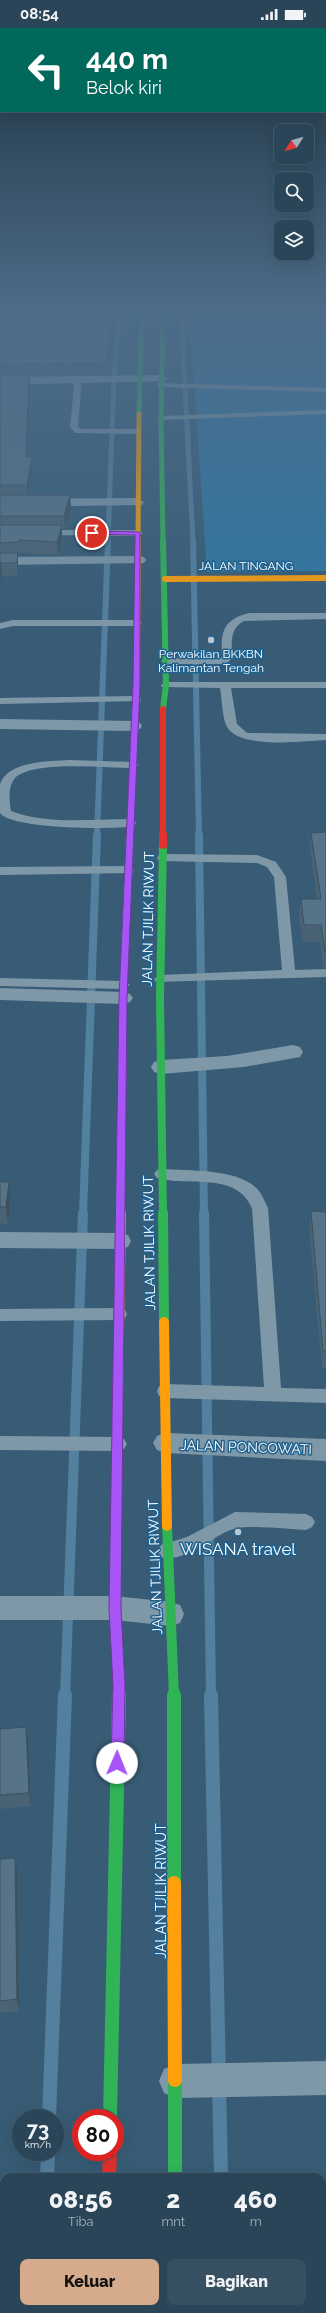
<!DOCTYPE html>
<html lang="id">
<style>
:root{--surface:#2a4558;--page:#364f61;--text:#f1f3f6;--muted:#a5b1ba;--line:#465d6e;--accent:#d6ab8b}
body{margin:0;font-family:Raleway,sans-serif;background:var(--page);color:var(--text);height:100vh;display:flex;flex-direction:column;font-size:15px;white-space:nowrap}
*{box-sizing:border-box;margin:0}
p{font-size:13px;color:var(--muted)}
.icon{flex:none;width:22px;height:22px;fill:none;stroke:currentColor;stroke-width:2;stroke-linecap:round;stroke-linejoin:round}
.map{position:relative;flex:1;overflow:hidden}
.sheet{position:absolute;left:0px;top:2145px;width:326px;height:140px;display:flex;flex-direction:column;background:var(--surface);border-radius:12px 12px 0 0;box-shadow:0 4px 16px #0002,0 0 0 1px var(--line)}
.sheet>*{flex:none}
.banner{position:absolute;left:0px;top:0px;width:326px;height:84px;box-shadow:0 4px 16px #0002,0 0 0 1px var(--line);background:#00695c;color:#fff;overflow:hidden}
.needle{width:26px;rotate:233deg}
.controls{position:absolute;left:274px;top:96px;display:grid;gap:8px}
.controls a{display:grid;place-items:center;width:40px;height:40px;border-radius:8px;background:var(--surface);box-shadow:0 4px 16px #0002,0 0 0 1px var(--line);font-size:20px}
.speed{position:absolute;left:12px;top:2081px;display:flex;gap:8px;font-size:20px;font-weight:700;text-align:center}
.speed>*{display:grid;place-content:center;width:52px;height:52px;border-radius:50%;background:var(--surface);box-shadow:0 4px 16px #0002,0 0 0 1px var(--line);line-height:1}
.speed small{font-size:10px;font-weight:400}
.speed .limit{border:6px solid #d22;background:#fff;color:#111}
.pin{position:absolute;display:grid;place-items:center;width:34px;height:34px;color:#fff;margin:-17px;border:2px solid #fff;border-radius:50%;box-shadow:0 1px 4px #0007}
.me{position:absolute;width:44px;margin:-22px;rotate:1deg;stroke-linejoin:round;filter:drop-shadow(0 0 3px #0008)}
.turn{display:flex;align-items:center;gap:14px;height:84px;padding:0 20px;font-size:18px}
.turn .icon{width:52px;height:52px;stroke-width:2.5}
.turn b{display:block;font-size:28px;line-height:34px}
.eta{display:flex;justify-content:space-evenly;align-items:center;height:68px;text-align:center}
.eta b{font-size:24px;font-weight:800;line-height:28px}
.button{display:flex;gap:8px;margin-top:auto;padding:8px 20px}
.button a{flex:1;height:46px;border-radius:8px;background:var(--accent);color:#111;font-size:16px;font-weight:800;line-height:46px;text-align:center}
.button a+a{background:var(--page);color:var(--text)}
.status{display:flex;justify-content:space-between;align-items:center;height:28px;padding:0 20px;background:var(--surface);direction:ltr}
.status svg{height:11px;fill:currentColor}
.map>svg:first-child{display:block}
.green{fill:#3077a3}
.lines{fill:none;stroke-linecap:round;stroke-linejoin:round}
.stream-far4{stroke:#53809f;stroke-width:5}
.stream-far3{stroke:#53809f;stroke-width:6}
.stream-far2{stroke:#53809f;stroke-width:8}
.stream-far1{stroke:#53809f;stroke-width:10}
.stream{stroke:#53809f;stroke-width:14}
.lane{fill:#7f98a8;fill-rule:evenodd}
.street{fill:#7f98a8;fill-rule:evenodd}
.fast-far4{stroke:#30b455;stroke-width:5}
.fast-far3{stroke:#30b455;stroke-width:6}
.fast-far2{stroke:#30b455;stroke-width:8}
.fast-far1{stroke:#30b455;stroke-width:10}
.fast{stroke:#30b455;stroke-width:14}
.slow-far4{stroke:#ff9f0a;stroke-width:5}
.slow-far3{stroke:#ff9f0a;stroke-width:6}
.slow-far2{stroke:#ff9f0a;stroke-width:8}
.slow-far1{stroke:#ff9f0a;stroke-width:10}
.slow{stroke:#ff9f0a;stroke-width:14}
.jam-far3{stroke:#e5322d;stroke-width:6}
.jam-far2{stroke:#e5322d;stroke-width:8}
.jam-far1{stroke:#e5322d;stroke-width:10}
.jam{stroke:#e5322d;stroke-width:14}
.wall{fill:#4a6374}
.shaded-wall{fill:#3c505e}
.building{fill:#567387;stroke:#3c505e}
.route{fill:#a855f7;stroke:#6d37a1}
.poi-dot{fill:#b9c6cf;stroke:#1e618f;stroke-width:1.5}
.labels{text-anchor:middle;stroke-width:3;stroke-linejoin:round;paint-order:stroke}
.far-street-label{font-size:12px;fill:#fff;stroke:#1e618f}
.far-poi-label{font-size:12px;fill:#fff;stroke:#1e618f}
.street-label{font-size:14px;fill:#fff;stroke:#1e618f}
.near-poi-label{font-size:17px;fill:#fff;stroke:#1e618f}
</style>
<div class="status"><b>08:54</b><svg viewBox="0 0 49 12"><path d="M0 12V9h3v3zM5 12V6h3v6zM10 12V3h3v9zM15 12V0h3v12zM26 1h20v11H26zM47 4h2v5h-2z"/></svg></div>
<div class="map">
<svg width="326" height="2285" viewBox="0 0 326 2285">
<rect width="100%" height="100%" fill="#385c75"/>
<path class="green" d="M189,281H326V543L207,544Z"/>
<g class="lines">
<path class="stream-far4" d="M181,281L193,513
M108,513L114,349L120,281"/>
<path class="stream-far3" d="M193,512L199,808
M97,808L108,512"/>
<path class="stream-far2" d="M199,807L204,1186
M83,1186L97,807"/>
<path class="stream-far1" d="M204,1185L211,1668
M65,1668L83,1185"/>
<path class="stream" d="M211,1667L221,2149
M49,2090L65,1667
M47,2149L48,2124
M42,2281V2285
M225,2281V2285"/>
<path class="lane" d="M75,350L82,352L78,398L80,401H138L141,402V406L75,405L70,399Z
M158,355L326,360V364L161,359H158Z
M326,382V386L161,392L157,390L161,388Z
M43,502H138L143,505L138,508L40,507L38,505Z
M249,585H326V591L244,593C229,601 232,615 232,630L226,636H166L161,633L166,630L220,631L222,629C221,604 222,592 249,585Z
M13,592H137L142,595L137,598H13L0,601V595Z
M166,654H326V660H231L237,696L247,705L326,706V712C304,713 236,722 226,697C222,686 222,672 220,660L162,659L161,657Z
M136,668L141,671L140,673L0,676V670Z
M70,732L133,734L139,737L133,740C107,740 33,732 15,750C8,758 9,773 11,783C48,797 91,791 130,791L134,792L136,795L134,798C115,802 10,801 0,785C0,776 0,765 0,757C6,733 50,733 70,732Z
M163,826L257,827L276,834L286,849L295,942L326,941V949L156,954L154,951L161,947L282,942L274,849L267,839L257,835L159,833L157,830L159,827Z
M128,838L134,842L132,845L0,847V839Z
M0,950L123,953L130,957L123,961L0,958Z
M162,1141C189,1143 241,1140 259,1163C263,1168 265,1175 268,1180L281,1360L326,1361V1375L165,1370L159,1368L157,1363L159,1358L165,1356L264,1359L252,1180C236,1143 188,1159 157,1150L154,1146L157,1142Z
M119,1280L125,1282L127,1286L125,1290L119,1292L0,1293V1281Z
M0,1408L118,1409L124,1411L127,1416L124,1421L118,1423L0,1422Z
M235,1484L306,1486L312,1489L315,1494L312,1499L306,1502C289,1501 252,1497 237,1500C216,1504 184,1537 161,1529L158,1523L161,1517L187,1509Z
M322,2280L323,2285H297V2281Z"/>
<path class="street" d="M161,347L165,349L167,351L165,353L0,357V349Z
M137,470L144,474L142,477L0,479V471Z
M139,528L144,529L146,532L144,535L0,537V529Z
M0,691L134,693L140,695L142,698L140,701L134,703L0,701Z
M0,960L123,964L130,966L133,970L130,974L123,976L0,972Z
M293,1017L300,1019L303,1024L300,1029L244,1039L161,1046L154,1044L151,1039L154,1034L161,1032L227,1028Z
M0,1204L120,1205L128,1207L131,1213L128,1219L120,1221L0,1220Z
M166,1405L326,1411V1433L166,1425L157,1422L153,1415L157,1408Z
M0,1568H115L170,1574L180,1577L184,1586L180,1595L170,1598L115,1592H0Z
M326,2033V2067L176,2070L164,2065L159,2053L164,2041L176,2036Z"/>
<path class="fast-far4" d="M163,281L161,390L163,513
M139,386L142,281"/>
<path class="fast-far3" d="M163,681L166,657L163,512
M130,808L137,657"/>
<path class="fast-far2" d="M121,1153L123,970L130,807
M163,1186L160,970L163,817"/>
<path class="fast-far1" d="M163,1185L164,1294
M167,1498L174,1668
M116,1537L115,1580L119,1668"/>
<path class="fast" d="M174,1667V1855
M175,2052V2149
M110,2090L119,1667
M107,2281V2285
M176,2281V2285"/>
<path class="slow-far4" d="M138,513L139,386"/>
<path class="slow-far3" d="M165,551L326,550
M137,657L138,512"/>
<path class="slow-far2" d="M121,1186V1153"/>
<path class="slow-far1" d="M164,1294L167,1498
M117,1428L121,1185"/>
<path class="slow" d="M174,1855L175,2052"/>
<path class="jam-far3" d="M163,681V808"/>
<path class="jam-far2" d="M163,807V817"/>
<path class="jam-far1" d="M116,1537L117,1428"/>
<path class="jam" d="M109,2149L110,2124"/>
</g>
<path class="wall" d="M0,281H111L107,346L29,347L30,358L27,429L32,441L28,467H70L71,480L65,500L62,501V510L58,527L19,525V527H18V548H2L0,553Z
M326,804V940H323L320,914H303L299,888L301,871H317L310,821L311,805Z
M0,1154L10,1171L8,1196H0Z
M311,1183L326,1184V1340H322L309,1200Z
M0,1701L28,1713L31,1778L0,1781Z
M15,1830L17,1843L19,1983L0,1985V1831Z"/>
<path class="shaded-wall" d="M110,281H111L107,346V335Z
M29,346L30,358L27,441L26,429Z
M32,429V441L27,469V457Z
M70,467L71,480L65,500L64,488Z
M62,497V510L58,527L57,514Z
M18,525V548L17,535Z
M1,535L2,548L0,553V537Z
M9,1154L10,1171L8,1196L6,1179Z
M26,1699L28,1713L31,1778L29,1765Z
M15,1830L17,1843L19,1983L17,1971Z"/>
<path class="building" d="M0,281H110L107,335L0,336Z
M29,346L26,429H32L27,457H0V347Z
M0,467H70L64,488H0Z
M0,497H62L57,514L19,512L18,514L0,515Z
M0,525H18L17,535H1L0,537Z
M326,804V923H325L321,897H304L301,871H321L311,805Z
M0,1154H9L6,1179H0Z
M311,1183L326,1184V1323H323Z
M26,1699L29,1765L0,1767V1701Z
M15,1830L17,1971L0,1973V1831Z"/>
<linearGradient id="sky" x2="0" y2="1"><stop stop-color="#1f3340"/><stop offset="0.47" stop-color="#4d6c89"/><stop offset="1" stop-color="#4d6c89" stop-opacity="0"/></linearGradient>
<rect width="326" height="601" fill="url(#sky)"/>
<path class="route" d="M92,503L140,504V657L127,970L121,1580L125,1658L124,1735L122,1739L117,1741L113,1739L111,1735L113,1658L109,1580L119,970L133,657L135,507L90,506Z"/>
<g class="poi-dot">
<circle cx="211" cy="612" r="4"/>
<circle cx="238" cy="1504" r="4"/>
</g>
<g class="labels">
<g class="far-street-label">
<text x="246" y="542">JALAN TINGANG</text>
</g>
<g class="far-poi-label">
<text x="211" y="630">Perwakilan BKKBN<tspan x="211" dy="14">Kalimantan Tengah</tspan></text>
</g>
<g class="street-label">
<text transform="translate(148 891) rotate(-89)" y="5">JALAN TJILIK RIWUT</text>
<text transform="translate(149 1215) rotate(-91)" y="5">JALAN TJILIK RIWUT</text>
<text transform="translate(246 1419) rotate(2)" y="5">JALAN PONCOWATI</text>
<text transform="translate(155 1539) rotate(-92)" y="5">JALAN TJILIK RIWUT</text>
<text transform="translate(161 1863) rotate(-90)" y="5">JALAN TJILIK RIWUT</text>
</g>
<g class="near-poi-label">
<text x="238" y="1527">WISANA travel</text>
</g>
</g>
</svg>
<div class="controls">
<a><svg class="needle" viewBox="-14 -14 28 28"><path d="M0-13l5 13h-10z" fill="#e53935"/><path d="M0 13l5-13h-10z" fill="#a5b1ba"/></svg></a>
<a><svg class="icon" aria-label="search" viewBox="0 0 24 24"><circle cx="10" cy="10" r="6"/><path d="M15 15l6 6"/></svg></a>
<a><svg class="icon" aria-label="layers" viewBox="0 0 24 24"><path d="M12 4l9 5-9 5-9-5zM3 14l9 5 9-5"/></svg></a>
</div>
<div class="speed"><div>73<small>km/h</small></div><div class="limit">80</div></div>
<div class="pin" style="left:92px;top:505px;background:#d93025"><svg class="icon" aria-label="arrive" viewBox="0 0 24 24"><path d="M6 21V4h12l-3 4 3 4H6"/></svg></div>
<svg class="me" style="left:117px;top:1735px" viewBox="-20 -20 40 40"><circle r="19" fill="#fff"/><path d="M0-13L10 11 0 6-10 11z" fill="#a855f7"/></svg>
<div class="banner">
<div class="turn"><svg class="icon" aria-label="left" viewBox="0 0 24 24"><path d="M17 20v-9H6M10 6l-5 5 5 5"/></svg><div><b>440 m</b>Belok kiri</div></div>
</div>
<section class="sheet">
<div class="eta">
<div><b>08:56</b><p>Tiba</p></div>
<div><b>2</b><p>mnt</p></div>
<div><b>460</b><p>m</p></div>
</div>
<div class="button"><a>Keluar</a><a>Bagikan</a></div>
</section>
</div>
